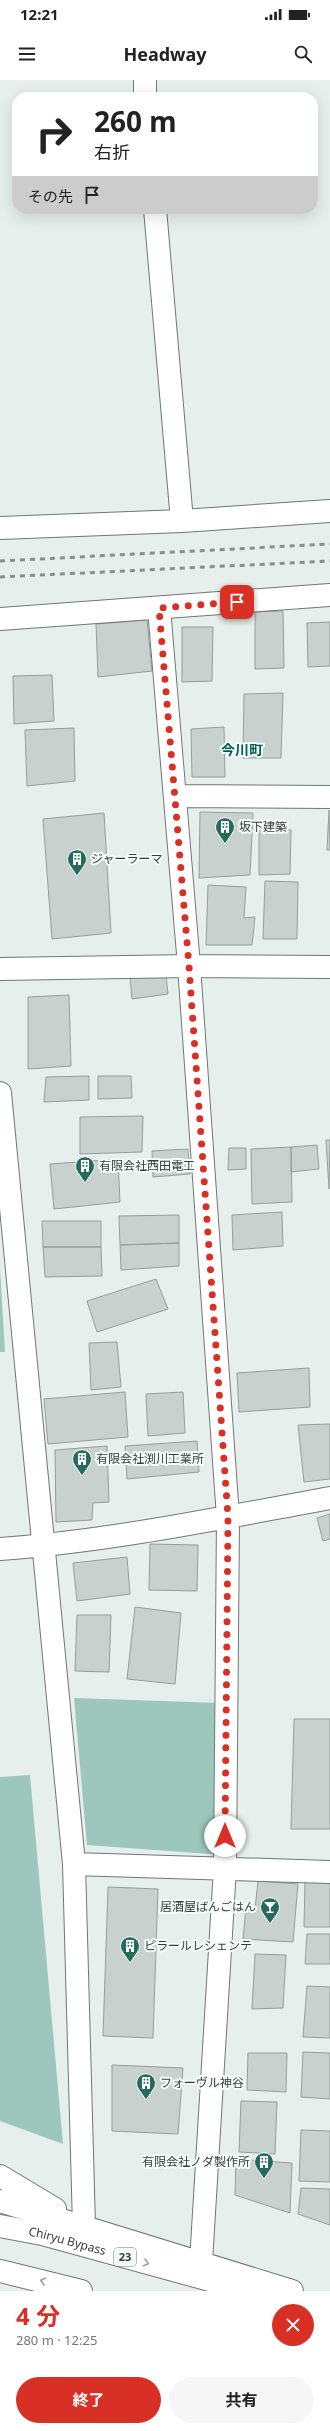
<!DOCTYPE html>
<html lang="ja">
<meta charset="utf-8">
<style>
:root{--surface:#fff;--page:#f6f6f6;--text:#222;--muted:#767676;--accent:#d93025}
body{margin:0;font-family:"Noto Sans","Noto Sans JP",sans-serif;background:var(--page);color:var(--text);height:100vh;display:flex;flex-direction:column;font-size:15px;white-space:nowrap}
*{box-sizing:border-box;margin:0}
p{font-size:13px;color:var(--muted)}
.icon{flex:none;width:22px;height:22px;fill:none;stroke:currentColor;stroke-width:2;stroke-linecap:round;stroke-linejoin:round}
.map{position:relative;height:2211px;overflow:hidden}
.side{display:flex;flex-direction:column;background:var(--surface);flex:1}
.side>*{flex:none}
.top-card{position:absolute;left:12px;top:12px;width:306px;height:122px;border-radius:16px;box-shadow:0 4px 16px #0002;background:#fff;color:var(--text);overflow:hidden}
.pin{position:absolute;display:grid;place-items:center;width:34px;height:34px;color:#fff;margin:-17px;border-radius:8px;box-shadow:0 2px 6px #0006}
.me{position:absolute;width:44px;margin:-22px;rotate:0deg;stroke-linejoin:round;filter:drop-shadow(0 0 3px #0008)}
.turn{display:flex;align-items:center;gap:14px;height:84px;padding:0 16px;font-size:18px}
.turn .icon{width:52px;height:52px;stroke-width:2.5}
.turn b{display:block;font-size:28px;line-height:34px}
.then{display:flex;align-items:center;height:38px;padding:0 16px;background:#0003;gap:8px;font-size:15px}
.round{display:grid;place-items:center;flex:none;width:42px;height:42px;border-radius:21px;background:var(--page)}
.summary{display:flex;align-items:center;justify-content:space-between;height:68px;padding:0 16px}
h1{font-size:24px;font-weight:700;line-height:30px;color:var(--accent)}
.primary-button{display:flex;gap:8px;margin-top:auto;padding:8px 16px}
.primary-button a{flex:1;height:46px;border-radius:24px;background:var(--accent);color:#fff;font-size:16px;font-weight:700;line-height:46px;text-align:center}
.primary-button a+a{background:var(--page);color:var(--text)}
.status{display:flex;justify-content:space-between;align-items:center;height:28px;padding:0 20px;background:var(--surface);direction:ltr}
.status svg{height:11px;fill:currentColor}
header{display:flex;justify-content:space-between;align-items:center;height:52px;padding:0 16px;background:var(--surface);font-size:18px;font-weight:700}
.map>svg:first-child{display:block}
.green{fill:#9ec7bc}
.building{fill:#c9d1cf;stroke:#969d9b}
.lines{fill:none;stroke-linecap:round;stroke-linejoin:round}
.minor-casing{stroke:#707775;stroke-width:24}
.trunk-casing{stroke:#707775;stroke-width:24}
.minor{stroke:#fff;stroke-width:22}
.trunk{stroke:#fff;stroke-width:22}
.rail{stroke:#898f8d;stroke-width:3;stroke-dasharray:5 5;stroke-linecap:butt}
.oneway{stroke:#9c9e9d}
.route{stroke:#d93025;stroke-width:7;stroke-dasharray:0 12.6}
.labels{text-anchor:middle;stroke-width:4;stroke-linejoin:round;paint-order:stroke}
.shield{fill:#f4fcfa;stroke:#717674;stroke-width:1}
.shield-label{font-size:11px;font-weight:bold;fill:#393c3b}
.poi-label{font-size:12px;fill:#393c3b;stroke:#f4fcfa;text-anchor:start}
.street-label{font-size:12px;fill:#393c3b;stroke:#f4fcfa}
.quarter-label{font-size:14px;font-weight:bold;fill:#005e4f;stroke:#f4fcfa}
</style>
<div class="status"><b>12:21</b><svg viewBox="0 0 49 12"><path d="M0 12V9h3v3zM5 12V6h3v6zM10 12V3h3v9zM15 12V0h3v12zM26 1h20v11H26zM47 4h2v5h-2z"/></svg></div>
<header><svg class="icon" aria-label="menu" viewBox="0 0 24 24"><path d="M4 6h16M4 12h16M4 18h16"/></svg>Headway<svg class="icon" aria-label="search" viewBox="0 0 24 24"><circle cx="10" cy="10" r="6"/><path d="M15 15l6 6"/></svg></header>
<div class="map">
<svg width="330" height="2211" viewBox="0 0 330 2211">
<rect width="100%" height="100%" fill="#e6efec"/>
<path class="green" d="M0,1188L5,1272H0Z
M74,1618L221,1623L223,1775L87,1765Z
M30,1695L63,2064L0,2041V1697Z"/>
<path class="building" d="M283,531L284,588L255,589V532Z
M147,540L152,591L98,597L96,544Z
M330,542V586L308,587L307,543Z
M182,547H213L212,601L182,602Z
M52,595L54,641L14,644L13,596Z
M283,613L281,678H243L244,614Z
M224,647L225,697H192L191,649Z
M74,648L75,701L27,706L25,650Z
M329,730L330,770H327Z
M200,732L253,733L250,795L199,798Z
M104,733L111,853L52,859L43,739Z
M259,748L291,750L290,794L259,795Z
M265,801L298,802L297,859H263Z
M208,805L246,807L244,838L255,837L252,865H206Z
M166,895L168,914L132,919L130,898Z
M69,915L71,986L28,989V917Z
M89,996V1020L44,1022L46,997Z
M98,996H131L132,1018L98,1019Z
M143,1036L142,1072L80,1074V1037Z
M326,1060H330L329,1109Z
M317,1065L319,1089L291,1092V1067Z
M291,1067L292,1122L252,1124L251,1069Z
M229,1068H246V1089L228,1090Z
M188,1069L190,1094L153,1097L152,1071Z
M118,1079L120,1122L54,1129L50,1084Z
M282,1132L283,1166L233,1170L232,1135Z
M179,1135V1163L120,1165L119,1136Z
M42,1141H101V1167H43Z
M179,1163V1186L121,1190L120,1165Z
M43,1167H101L102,1196L45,1197Z
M156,1199L168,1229L97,1252L87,1221Z
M117,1262L121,1307L91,1310L89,1263Z
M309,1288L310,1327L239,1332L237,1293Z
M125,1312L128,1357L48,1364L44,1319Z
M183,1312L185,1353L148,1356L146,1314Z
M330,1344V1399L304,1402L298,1345Z
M197,1361L199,1392L127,1399L125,1366Z
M107,1366L109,1422L93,1423L92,1440L56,1442L55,1370Z
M330,1434V1459L323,1461L317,1438Z
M150,1464L198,1465L197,1511L149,1510Z
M127,1477L130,1514L77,1521L73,1483Z
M135,1527L181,1533L175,1604L127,1599Z
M77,1535H111L109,1592L75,1591Z
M294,1639H330V1749H291Z
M305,1800L330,1802V1847H304Z
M258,1801L298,1804L293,1862L243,1859L246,1828L255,1829Z
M108,1807L158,1809L153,1958L103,1956Z
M307,1854H330V1884H305Z
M255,1874L286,1875L283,1928L252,1929Z
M307,1906L330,1907V1958L303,1957Z
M303,1972L330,1973V2019L301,2017Z
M248,1973H287L286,2012L247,2010Z
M112,1985L183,1988L178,2054L112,2051Z
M241,2021L277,2022L275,2074L239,2072Z
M301,2050L330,2051V2102L299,2101Z
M236,2079L292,2083L290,2133L235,2115Z
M301,2108L330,2109V2145L298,2134Z"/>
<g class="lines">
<g class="minor-casing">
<path id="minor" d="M145,0V17
M155,129L182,441
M0,448L182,441L330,431
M159,528L189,886L228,1437L225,1788L201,2182
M0,539L330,515
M176,716L330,717
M0,889L189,886L330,887
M0,1013L74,1784L84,2146
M0,1469C111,1461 221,1438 330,1418
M74,1784L330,1792
M0,2096L55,2129
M0,2121L292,2211"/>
</g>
<g class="trunk-casing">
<g id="trunk">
<path id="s1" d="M0,2146L42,2154L250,2211"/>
<path d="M0,2191L81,2211"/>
</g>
</g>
<use href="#minor" class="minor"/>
<use href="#trunk" class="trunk"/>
<path class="rail" d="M0,481L330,464
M0,497L330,481"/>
</g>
<defs><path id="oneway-chevron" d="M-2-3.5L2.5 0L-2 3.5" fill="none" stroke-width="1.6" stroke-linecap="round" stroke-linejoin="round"/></defs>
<g class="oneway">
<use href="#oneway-chevron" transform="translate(146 2183) rotate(15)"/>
<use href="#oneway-chevron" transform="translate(43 2201) rotate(-165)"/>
</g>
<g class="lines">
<path class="route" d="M225,1756L228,1437L189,886L159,528L237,522"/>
</g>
<defs>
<g id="building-pin" transform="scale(1)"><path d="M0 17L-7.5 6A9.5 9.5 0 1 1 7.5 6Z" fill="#256a5c" stroke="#f4fcfa"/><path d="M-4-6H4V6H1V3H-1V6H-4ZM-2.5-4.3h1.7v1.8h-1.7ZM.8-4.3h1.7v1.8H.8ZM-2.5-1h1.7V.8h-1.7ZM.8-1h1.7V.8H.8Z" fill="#fff"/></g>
<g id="bar-pin" transform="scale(1)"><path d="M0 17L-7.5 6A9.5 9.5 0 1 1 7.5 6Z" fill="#256a5c" stroke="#f4fcfa"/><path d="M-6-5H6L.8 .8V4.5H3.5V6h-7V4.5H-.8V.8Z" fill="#fff"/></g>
</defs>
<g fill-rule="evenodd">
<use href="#building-pin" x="225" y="747"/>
<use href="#building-pin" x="77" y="779"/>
<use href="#building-pin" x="85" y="1086"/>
<use href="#building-pin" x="82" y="1379"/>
<use href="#bar-pin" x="270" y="1827"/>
<use href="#building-pin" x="130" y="1866"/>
<use href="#building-pin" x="146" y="2003"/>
<use href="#building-pin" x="264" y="2082"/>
</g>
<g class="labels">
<rect class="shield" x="114" y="2168" width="22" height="18" rx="3"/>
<g class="shield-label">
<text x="125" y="2181">23</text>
</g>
<g class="poi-label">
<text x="239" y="751">坂下建築</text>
<text x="91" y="783">ジャーラーマ</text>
<text x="99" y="1090">有限会社西田電工</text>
<text x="96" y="1383">有限会社渕川工業所</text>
<text x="256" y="1831" text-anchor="end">居酒屋ばんごはん</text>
<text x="144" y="1870">ピラールレシェンテ</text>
<text x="160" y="2007">フォーヴル神谷</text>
<text x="250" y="2086" text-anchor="end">有限会社ノダ製作所</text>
</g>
<g class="street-label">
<text dy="4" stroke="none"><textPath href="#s1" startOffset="69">Chiryu Bypass</textPath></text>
</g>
<g class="quarter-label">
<text x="242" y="675">今川町</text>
</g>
</g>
</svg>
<div class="pin" style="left:237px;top:522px;background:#d93025"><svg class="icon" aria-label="arrive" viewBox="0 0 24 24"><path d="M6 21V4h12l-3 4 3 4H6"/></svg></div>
<svg class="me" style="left:225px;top:1756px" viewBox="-20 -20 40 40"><circle r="19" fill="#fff"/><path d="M0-13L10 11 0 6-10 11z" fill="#d93025"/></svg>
<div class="top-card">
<div class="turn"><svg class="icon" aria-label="right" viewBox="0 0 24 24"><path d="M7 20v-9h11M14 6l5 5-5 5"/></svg><div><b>260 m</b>右折</div></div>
<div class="then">その先<svg class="icon" aria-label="arrive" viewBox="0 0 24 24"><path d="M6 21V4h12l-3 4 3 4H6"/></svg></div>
</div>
</div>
<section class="side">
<div class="summary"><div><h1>4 分</h1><p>280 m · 12:25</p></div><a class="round" style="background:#d93025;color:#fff"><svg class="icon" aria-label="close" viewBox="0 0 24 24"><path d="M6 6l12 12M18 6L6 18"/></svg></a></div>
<div class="primary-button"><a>終了</a><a>共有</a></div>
</section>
